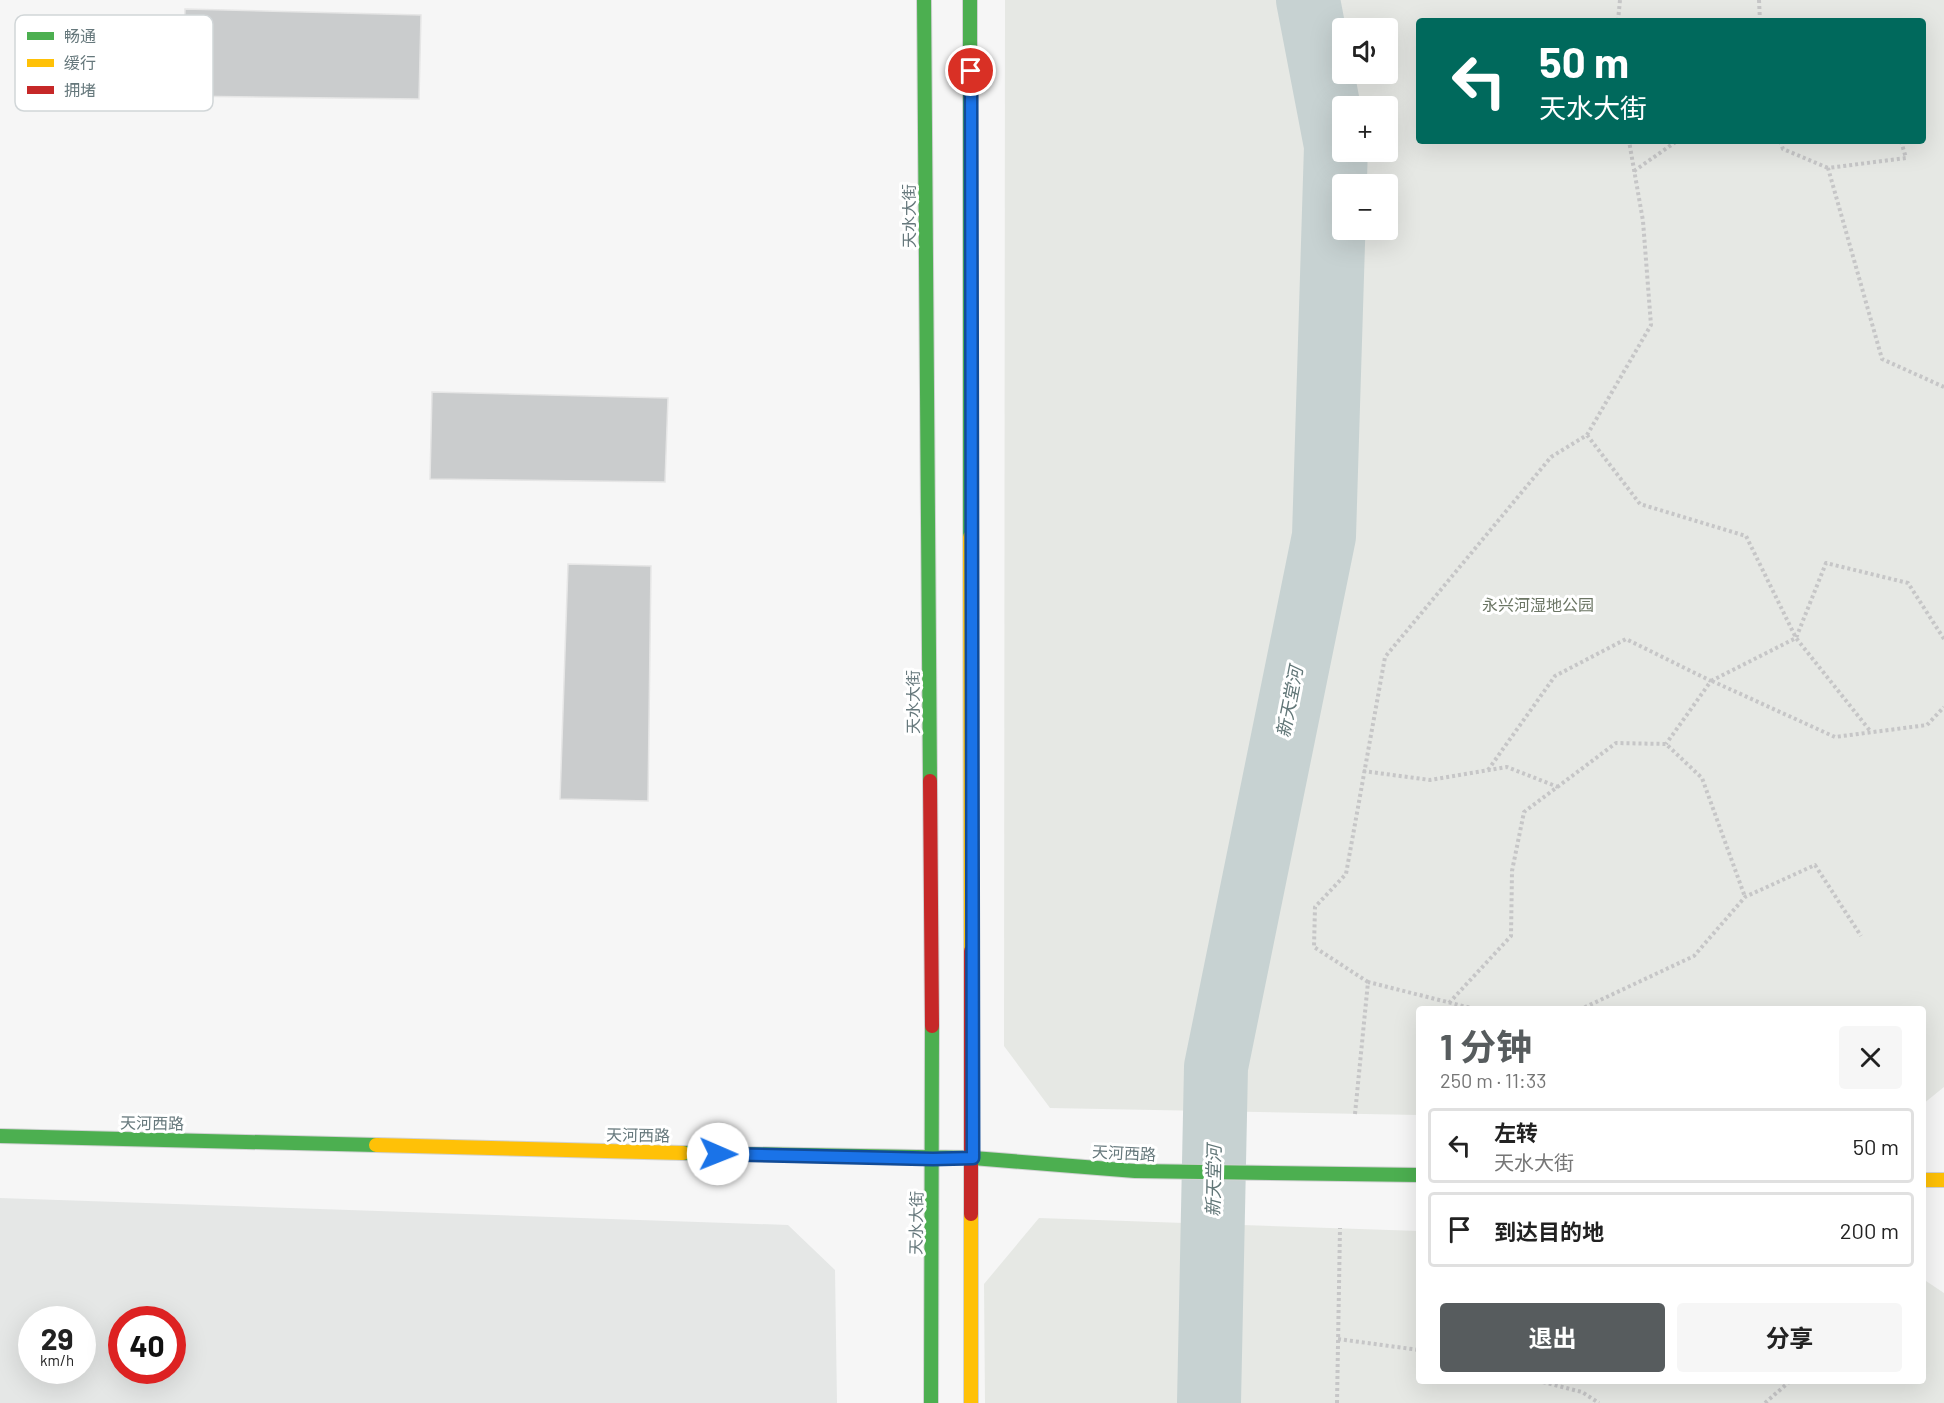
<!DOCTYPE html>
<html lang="zh">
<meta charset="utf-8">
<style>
:root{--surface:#fff;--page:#f6f6f6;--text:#222;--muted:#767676;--line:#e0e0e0;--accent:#575c5e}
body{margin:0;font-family:Barlow,"Noto Sans SC",sans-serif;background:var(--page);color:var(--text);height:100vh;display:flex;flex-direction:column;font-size:22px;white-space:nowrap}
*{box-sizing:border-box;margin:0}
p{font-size:20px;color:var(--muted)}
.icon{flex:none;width:33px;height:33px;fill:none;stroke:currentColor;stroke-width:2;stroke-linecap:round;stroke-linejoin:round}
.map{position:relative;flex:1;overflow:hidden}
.panel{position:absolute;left:1416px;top:1006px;width:510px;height:378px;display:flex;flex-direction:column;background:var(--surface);border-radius:6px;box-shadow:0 6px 24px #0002}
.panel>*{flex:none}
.guide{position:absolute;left:1416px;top:18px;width:510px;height:126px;border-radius:6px;box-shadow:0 6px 24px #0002;background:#00695c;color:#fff;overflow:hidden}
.controls{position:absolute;left:1332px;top:18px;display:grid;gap:12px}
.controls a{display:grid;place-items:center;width:66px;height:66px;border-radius:6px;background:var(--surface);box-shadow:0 6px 24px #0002;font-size:30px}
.speed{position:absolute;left:18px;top:1306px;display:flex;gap:12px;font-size:30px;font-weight:700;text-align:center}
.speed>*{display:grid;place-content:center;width:78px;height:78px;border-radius:50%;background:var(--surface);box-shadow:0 6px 24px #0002;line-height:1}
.speed small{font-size:15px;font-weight:400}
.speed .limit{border:9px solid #d22;background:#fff;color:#111}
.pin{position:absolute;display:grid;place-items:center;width:51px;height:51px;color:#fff;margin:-26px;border:3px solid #fff;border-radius:50%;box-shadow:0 2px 6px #0007}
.me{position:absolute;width:66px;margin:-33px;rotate:91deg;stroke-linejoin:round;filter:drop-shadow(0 0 4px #0008)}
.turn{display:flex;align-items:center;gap:21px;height:126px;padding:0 24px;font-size:27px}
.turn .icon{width:78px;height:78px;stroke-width:2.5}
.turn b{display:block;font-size:42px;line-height:51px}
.round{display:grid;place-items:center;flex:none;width:63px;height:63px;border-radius:6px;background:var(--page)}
.summary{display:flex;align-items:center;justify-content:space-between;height:102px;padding:0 24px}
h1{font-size:36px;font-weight:700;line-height:45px;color:var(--accent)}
.action{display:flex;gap:12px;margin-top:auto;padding:12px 24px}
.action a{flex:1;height:69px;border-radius:6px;background:var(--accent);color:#fff;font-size:24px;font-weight:700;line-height:69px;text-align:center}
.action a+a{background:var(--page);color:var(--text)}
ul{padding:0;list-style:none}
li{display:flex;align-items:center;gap:18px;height:75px;margin:0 12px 9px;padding:0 12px;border:3px solid var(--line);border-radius:6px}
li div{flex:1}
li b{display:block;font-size:22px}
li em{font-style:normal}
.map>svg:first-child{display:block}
.built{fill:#e5e7e6;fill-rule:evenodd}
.green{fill:#e6e8e4;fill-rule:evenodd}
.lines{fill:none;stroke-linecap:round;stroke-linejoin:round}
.river{stroke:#c7d2d2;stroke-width:64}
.building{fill:#cacccd;stroke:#e6e6e6;stroke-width:1.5}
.fast-casing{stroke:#d1d2d3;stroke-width:16}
.slow-casing{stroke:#d1d2d3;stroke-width:16}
.jam-casing{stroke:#d1d2d3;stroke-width:16}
.path{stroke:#c6c6c7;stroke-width:4;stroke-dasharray:3 3;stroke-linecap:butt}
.fast{stroke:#4caf50;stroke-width:14}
.slow{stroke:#ffc107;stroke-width:14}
.jam{stroke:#c62828;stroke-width:14}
.route-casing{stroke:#114b97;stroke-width:15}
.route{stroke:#1a73e8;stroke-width:10}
.labels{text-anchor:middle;stroke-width:6;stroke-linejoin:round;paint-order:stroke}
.street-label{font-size:16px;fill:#66787c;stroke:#fff}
.park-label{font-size:16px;fill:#6b7564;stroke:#fff}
.water-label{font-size:18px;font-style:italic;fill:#617677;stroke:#fff}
.key{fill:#fff;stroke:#d1d6d8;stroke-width:1.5}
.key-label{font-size:16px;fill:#66787c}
</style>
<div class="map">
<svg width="1944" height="1403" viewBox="0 0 1944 1403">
<rect width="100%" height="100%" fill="#f6f6f6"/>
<path class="built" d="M0,1198L788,1225L835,1270L837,1403H0ZM32,1320H82V1371H32ZM122,1320H172V1371H122Z"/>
<path class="green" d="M1005,0H1944V1087L1923,1104V1010H1419V1115L1050,1108L1004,1046ZM1419,21H1923V141H1419ZM1342,28H1388V74H1342ZM1342,106H1388V152H1342ZM1342,184H1388V230H1342Z
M1039,1218L1419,1231V1382H1923V1279L1944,1293V1403H985L984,1284Z"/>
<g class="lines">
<path class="river" d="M1209,1403L1216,1067L1324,536L1336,146L1308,0"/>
</g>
<path class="building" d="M185,9L421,15L419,99L182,96Z
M432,392L668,398L665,482L430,479Z
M568,564L651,566L648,801L560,799Z"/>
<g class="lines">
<g class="fast-casing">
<path id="fast" d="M924,0L930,781
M970,0V537
M0,1136L376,1145
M683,1153L973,1158L1135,1171L1419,1175
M931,1403L932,1026"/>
</g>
<g class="slow-casing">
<path id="slow" d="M970,537L971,951
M376,1145L683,1153
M1923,1180H1944
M971,1214V1403"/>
</g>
<g class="jam-casing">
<path id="jam" d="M930,781L932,1026
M971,951V1214"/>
</g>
<path class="path" d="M1759,0L1760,21
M1618,21L1620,0
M1780,141L1783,149L1828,168
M1901,141L1906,158L1828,168L1882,359L1944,387
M1634,171L1677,141
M1587,435L1640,504L1746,536L1796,638L1871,732
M1711,681L1796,638L1826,563L1908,583L1944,639
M1712,681L1835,737L1927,725L1944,707
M1488,770L1555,676L1626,639L1711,681L1666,744
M1363,771L1430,780L1507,767L1558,787
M1368,982L1314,947L1315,907L1346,874L1385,657L1551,457L1587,435L1651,325L1643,221L1629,141
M1449,1003L1511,936L1512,871L1524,812L1616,743L1666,744L1702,778L1745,897
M1579,1010L1694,956L1745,897L1815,865L1861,936
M1355,1114L1368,982L1471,1008L1504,1010
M1338,1339L1419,1350
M1543,1382L1582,1392L1599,1403
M1337,1403L1340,1228
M1765,1403L1789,1382"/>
<use href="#fast" class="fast"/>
<use href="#slow" class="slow"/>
<use href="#jam" class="jam"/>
</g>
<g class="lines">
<g class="route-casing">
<path id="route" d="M718,1154L933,1159L973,1158L971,71"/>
</g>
<use href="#route" class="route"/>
</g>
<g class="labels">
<g class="street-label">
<text transform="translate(909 216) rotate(-90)" y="6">天水大街</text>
<text transform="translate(913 702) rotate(-90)" y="6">天水大街</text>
<text transform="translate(152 1123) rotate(1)" y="6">天河西路</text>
<text transform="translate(638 1135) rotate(1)" y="6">天河西路</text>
<text transform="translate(1124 1153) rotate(3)" y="6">天河西路</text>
<text transform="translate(916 1223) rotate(-89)" y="6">天水大街</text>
</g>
<g class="park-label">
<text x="1538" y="611">永兴河湿地公园</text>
</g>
<g class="water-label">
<text transform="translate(1290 702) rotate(-79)" y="6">新天堂河</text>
<text transform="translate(1214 1181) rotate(-89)" y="6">新天堂河</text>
</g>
</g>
<rect x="15" y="15" width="198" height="96" rx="9" class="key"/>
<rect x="27" y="32" width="27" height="8" fill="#4caf50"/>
<rect x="27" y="59" width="27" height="8" fill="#ffc107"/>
<rect x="27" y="86" width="27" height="8" fill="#c62828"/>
<g class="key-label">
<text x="64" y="42">畅通</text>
<text x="64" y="69">缓行</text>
<text x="64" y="96">拥堵</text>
</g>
</svg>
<div class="controls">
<a><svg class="icon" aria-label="sound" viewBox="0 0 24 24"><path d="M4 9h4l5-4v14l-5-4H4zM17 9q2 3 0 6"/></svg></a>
<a>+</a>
<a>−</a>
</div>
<div class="speed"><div>29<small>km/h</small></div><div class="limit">40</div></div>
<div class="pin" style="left:971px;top:71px;background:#d93025"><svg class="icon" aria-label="arrive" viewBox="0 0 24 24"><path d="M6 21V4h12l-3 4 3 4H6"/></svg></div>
<svg class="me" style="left:718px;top:1154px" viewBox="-20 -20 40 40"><circle r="19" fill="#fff"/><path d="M0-13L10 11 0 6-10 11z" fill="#1a73e8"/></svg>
<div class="guide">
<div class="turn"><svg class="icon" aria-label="left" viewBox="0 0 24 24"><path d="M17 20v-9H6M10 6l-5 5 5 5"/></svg><div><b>50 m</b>天水大街</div></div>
</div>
<section class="panel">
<div class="summary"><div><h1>1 分钟</h1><p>250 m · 11:33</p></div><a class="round"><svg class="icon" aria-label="close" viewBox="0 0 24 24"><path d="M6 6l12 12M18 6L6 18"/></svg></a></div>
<ul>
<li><svg class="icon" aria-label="left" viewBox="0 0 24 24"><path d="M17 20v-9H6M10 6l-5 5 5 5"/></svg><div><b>左转</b><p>天水大街</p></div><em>50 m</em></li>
<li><svg class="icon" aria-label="arrive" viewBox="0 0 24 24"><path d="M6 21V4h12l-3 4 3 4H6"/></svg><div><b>到达目的地</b></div><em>200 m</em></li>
</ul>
<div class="action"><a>退出</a><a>分享</a></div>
</section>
</div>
